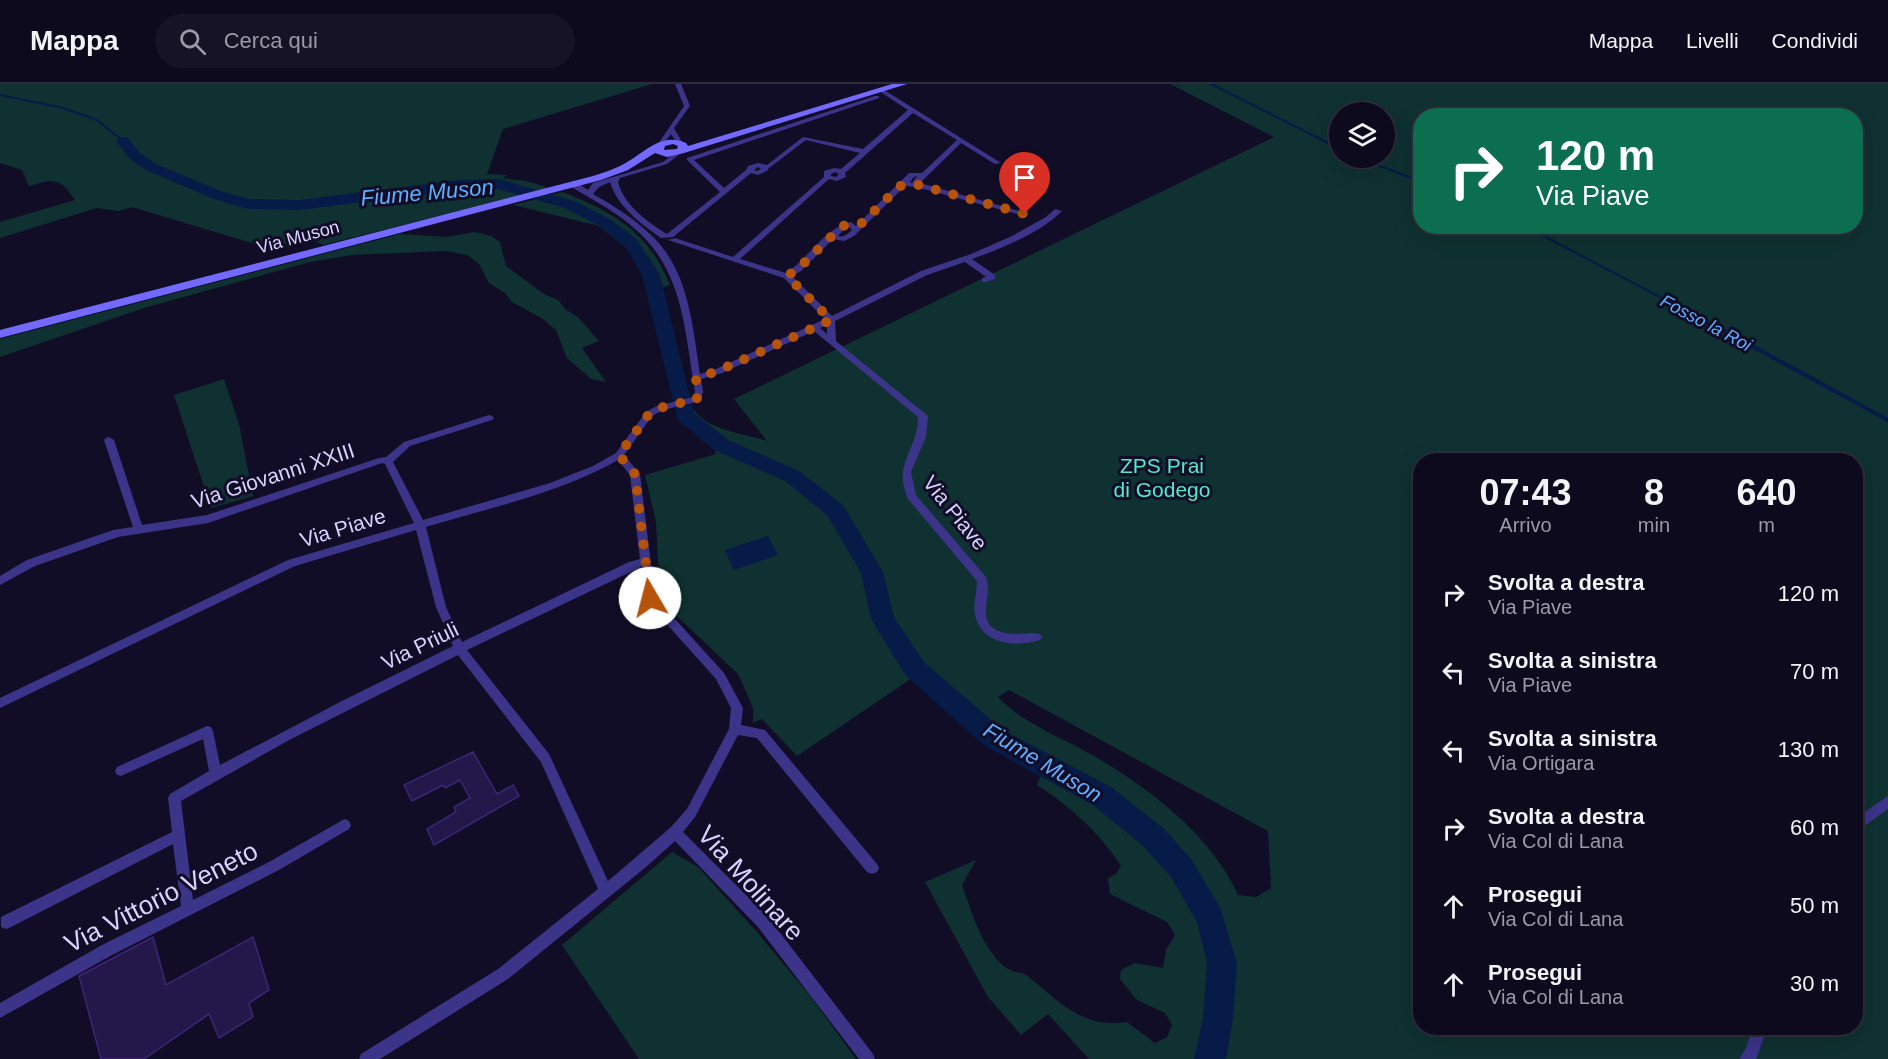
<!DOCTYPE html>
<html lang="it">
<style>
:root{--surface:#0e0a1d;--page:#171326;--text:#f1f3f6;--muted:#9b9aa4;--line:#2e2b3b}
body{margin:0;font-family:Helvetica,sans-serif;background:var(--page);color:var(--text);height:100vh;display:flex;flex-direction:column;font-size:22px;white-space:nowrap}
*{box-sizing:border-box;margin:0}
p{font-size:20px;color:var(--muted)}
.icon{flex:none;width:33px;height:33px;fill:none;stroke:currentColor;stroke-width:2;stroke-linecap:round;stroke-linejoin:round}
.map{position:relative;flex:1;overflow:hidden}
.drawer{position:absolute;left:1413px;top:369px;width:450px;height:582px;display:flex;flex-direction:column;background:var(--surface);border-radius:24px;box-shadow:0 6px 24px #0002,0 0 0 2px var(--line)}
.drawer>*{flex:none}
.banner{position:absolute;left:1413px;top:24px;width:450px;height:126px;border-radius:24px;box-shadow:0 6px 24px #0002,0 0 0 2px var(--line);background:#0b6e4f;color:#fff;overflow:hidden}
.tools{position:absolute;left:1329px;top:18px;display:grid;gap:12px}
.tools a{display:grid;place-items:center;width:66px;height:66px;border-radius:50%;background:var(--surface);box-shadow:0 6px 24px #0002,0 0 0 2px var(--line);font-size:30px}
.pin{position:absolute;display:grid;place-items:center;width:51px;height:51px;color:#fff;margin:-62px -26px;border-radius:50% 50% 50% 0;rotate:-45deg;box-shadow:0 0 6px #0007}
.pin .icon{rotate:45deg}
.me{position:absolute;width:66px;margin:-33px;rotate:352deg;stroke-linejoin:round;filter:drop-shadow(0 0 4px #0008)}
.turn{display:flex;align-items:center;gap:21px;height:126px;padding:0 24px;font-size:27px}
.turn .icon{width:78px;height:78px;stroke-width:2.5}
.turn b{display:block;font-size:42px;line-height:51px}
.eta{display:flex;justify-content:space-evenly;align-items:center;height:102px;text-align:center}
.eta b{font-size:36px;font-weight:700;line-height:42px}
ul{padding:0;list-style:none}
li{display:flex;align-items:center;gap:18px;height:78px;padding:0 24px}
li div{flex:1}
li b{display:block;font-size:22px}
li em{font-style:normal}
header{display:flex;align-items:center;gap:36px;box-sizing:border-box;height:84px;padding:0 30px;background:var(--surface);border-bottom:2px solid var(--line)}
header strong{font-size:28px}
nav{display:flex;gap:33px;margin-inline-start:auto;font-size:21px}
.search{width:420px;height:54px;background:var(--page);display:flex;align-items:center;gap:15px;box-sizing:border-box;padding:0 21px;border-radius:33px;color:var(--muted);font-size:22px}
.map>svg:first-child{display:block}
.green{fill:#0f3131;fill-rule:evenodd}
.water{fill:#061b47}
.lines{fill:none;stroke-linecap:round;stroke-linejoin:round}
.stream-far1{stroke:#061b47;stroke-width:2}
.stream{stroke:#061b47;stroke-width:4}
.river{fill:#061b47;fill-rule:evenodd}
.building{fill:#241749;stroke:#3b2777;stroke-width:1.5}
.minor{fill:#3b3489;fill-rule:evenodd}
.secondary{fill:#7469ff;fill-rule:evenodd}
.route{stroke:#b45309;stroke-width:10;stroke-dasharray:0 18}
.labels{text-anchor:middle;stroke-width:6;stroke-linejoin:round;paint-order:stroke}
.far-street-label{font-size:18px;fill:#d9d2ff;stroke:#120d27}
.far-water-label{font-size:18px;font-style:italic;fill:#60afff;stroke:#120d27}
.park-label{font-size:21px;fill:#54e9ca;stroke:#120d27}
.street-label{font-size:21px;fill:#d9d2ff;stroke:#120d27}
.water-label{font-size:22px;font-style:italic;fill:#60afff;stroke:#120d27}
.near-street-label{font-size:26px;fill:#d9d2ff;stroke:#120d27}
</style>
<header>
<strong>Mappa</strong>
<div class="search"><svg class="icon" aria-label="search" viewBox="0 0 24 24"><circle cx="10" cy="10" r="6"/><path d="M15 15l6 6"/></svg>Cerca qui</div>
<nav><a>Mappa</a><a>Livelli</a><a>Condividi</a></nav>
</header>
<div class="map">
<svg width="1888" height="975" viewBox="0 0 1888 975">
<rect width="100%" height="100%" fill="#120d27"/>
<path class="green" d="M0,0H652L503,45L487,90L507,91L503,94L526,97L550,104L323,161L313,156L275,166L132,123L119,127L97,124L0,154V138L75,116C60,93 54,95 29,102L22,86L0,79Z
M1170,0H1888V975H1089L1048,930L1021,951L988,913L925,798L976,776L962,801C971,826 978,852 995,873C998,878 1007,885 1012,887C1017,889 1021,888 1026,891C1059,916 1080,945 1127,938L1155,959L1167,953L1172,941L1165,929L1137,916L1120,895L1121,886L1135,879L1163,884L1166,866L1175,851L1167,838L1110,810L1108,794L1116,790L1121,782C1099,748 1070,722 1037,701L1045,679L982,637L924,586L797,672L762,635L753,639V624L738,590L664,520L658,478L656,438L645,391L716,370L708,352L683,336L678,328L694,326C710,347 743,349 767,357L734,315L1274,53ZM1340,28H1384V74H1340ZM1420,32H1856V142H1420ZM1420,376H1856V944H1420ZM1009,606L1268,747L1271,804L1256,813L1238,811C1212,753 1153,707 1099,675C1067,655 1025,642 998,613Z
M563,108C613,128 649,148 670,201L654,206L652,184L599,142L513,121Z
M475,148L491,152L500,158L506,182L544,210L558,216L566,226L578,233L599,257L582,264L606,298L591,295L567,274L556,246L543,235L512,218L505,209L489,199L479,180L467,171L446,167L352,171L310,178L144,224L0,273V255L361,160L400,150L446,153Z
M224,295L239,340L253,412L211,424L174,311Z
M672,768L698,783L757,848L811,913L856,975H639L562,861Z"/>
<path class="water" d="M768,452L778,471L734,486L725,466Z"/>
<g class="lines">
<path class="stream-far1" d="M1211,0L1340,65
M0,11L63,24L97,36L123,57
M1358,74L1420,97
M1525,142L1711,240"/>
<path class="stream" d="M1708,238L1888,336"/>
<path class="river" d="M123,53L128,54L140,69L156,80L223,108L249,115L299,116L458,96L499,95L577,118L613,137L637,156L660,191L694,329L728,356L799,387L843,421L883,488L894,533L924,578L1003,646L1111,703L1162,743L1191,775L1220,823L1237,879L1233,934L1226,975H1194L1203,934L1207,879L1197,838L1171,793L1142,761L1093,721L985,662L906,592L871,535L861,489L827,431L785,397L714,366L678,336L642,191L625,162L601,143L565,124L498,105L458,106L299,126L248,125L211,114L146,86L130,75L116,57Z"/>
</g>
<path class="building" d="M473,668L497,710L513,701L519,712L434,761L427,745L456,728L454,723L470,714L460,696L445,704L443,701L412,717L404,701Z
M153,853L166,901L253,853L269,906L249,919L253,933L219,954L209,930L144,975H101L79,892Z"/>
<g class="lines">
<path class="minor" d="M675,0H681L690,22L674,44L682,58L677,59L671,50L663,61L661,62L658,60L684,22Z
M881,4L1001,79L995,80L961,59L920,99L1029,130L1025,132L916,103L905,102L854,152L844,157L833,155L801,187L792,192L832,232L921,187L971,170L1012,152L1046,133L1055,125L1062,127C1039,150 1002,164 972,175L995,191V195L985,198H982V194L986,193L965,178L927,191L835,237L836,257L928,332L926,353L911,388L916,411L986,493C994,513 971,542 1006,549C1018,552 1029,547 1040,550L1042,553L1040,556C1016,564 980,560 975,530C973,519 977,508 977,497L908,415C892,380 918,366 918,333L814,247L722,289L701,295L703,308L700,317L663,326L652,332L624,371L640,390L655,513L724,589L743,624L741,641L765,646L877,780L879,784L877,788L872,790L867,788L757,654L738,651L695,733L683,748L768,833L873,970L875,975H859L758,843L675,757L646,783L508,895L380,975H359L361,970L498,885L598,805L541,678L458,571L291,655L181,717L193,816L269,778L341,737L345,735L349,737L351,741L349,745L279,786L112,871L0,934V919L102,861L181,822L173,760L11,843L6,845L1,843V833L172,748L168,714L170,710L209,687L203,655L121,692L117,691L115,687L117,683L207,642L211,643L213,647L220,681L340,618L453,562L436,523L416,446L295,482L0,624V614L288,476L414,439L385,380L382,379L208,439L118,453L35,482L0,501V492L27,476L113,446L133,443L104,356L106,354L109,353L114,356L142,441L207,431L379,374L386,373L404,358L489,331L492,332L494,334L492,336L410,362L393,378L423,436L550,399L593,382L616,369L646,328L657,322L693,313L695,308C685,249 684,187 635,145C616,127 592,116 570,102V98H576L588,106L593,99L663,78L677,67H681V69L667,80L620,94L618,98C624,121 647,138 667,150L720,108L687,76V74L875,12H879V14L694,76L724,104L746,86L748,82L758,79L767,81L803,53L863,65L908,26L879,7L878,6ZM913,29L957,56L922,89H909L856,142L851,138C826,143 808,175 786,189L740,175L829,95L837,97L846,93L845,89ZM806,56L860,69L841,85L834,84L824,87V93L733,173L675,154L668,156L784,194L825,235L716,285L700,290C693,244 689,191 656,156C638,137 616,123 593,110L599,103L610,98C617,122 641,140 661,154L673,153L751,89L758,91L767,87L769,84ZM758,83L761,85L757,87L754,86ZM835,88L839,90L836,93L831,92V90ZM917,92L912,99L910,98L914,93ZM849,143L852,146C848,149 844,154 838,152L845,144ZM827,241V250L820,244ZM618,376L630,391L640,475L629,478L462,558L446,523L426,443C489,424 560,409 618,376ZM641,483L646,517L716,595L731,624L729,645L687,725L670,744L608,797L549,670L467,566Z
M1888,712V725L1860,745L1856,747V734Z
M1753,944H1767L1757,973L1756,975H1739L1746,964Z"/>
<path class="secondary" d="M892,0H907L684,69L667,73L655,69L628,86L601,96L0,254V246L593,92C602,89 612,86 620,82C643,71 660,47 686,59L688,62ZM673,60L678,62L677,65L664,66L665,62Z"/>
</g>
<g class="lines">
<path class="route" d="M650,514L635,390L619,371L649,330L660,324L697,315L696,294L718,287L831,236L787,192L798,185L842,142L862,139L900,102L915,100L1025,130"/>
</g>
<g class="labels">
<g class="far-street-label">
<text transform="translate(298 153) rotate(-15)" y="6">Via Muson</text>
</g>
<g class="far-water-label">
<text transform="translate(1706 239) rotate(28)" y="6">Fosso la Roi</text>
</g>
<g class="park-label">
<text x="1162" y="389">ZPS Prai<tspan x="1162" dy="24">di Godego</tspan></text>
</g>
<g class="street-label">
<text transform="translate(273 392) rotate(-18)" y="7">Via Giovanni XXIII</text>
<text transform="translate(955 429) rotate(51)" y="7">Via Piave</text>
<text transform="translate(343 444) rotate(-17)" y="7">Via Piave</text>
<text transform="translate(420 562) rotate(-26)" y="7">Via Priuli</text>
</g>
<g class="water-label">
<text transform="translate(427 108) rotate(-5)" y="8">Fiume Muson</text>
<text transform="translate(1043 678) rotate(31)" y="8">Fiume Muson</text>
</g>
<g class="near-street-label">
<text transform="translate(751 799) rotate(48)" y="9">Via Molinare</text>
<text transform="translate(161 813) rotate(-27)" y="9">Via Vittorio Veneto</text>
</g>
</g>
</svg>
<div class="tools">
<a><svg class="icon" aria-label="layers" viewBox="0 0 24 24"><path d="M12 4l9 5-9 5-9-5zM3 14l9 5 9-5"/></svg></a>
</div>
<div class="pin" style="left:1025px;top:130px;background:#d93025"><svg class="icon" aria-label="arrive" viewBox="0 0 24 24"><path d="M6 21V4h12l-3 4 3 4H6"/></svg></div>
<svg class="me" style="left:650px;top:514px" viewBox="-20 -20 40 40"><circle r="19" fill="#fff"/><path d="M0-13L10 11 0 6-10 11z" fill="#b45309"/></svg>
<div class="banner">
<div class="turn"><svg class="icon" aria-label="right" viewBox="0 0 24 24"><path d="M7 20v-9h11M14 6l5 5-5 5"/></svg><div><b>120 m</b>Via Piave</div></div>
</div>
<section class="drawer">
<div class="eta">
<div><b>07:43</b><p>Arrivo</p></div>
<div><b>8</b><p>min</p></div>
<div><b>640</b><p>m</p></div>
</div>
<ul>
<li><svg class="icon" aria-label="right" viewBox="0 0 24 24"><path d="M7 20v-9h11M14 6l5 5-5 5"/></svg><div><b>Svolta a destra</b><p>Via Piave</p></div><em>120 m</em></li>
<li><svg class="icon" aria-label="left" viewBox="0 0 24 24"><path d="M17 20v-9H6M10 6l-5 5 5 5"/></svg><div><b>Svolta a sinistra</b><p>Via Piave</p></div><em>70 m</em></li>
<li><svg class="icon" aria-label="left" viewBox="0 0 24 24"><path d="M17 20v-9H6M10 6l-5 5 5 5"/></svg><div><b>Svolta a sinistra</b><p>Via Ortigara</p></div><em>130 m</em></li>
<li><svg class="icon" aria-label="right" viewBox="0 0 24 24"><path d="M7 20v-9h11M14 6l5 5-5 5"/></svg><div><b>Svolta a destra</b><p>Via Col di Lana</p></div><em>60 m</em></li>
<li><svg class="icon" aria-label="ahead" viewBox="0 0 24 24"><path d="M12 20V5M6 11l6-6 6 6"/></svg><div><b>Prosegui</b><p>Via Col di Lana</p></div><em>50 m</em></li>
<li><svg class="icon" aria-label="ahead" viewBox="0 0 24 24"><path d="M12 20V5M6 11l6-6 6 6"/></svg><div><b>Prosegui</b><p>Via Col di Lana</p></div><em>30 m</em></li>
</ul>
</section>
</div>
